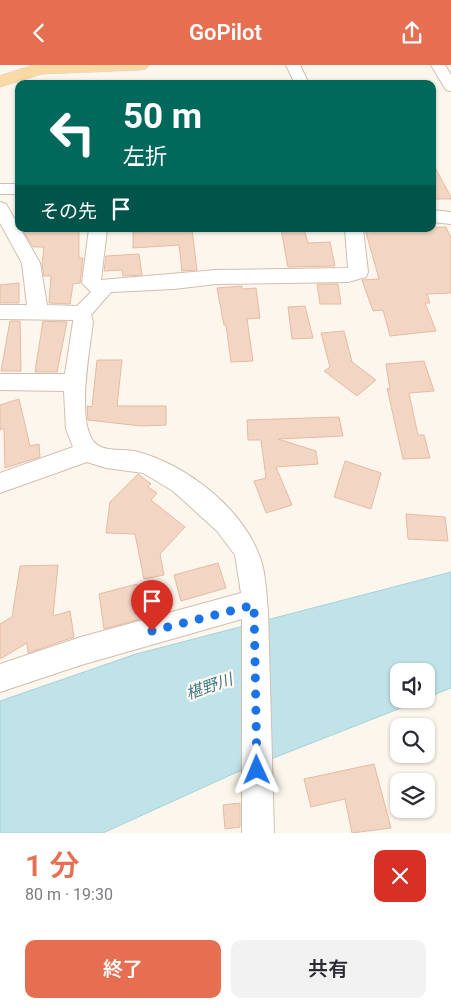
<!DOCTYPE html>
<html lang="ja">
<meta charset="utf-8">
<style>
:root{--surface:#fff;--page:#f2f2f3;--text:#2b2b33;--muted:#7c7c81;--accent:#e76f51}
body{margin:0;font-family:Roboto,"Noto Sans JP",sans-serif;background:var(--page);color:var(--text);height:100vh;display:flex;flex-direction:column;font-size:19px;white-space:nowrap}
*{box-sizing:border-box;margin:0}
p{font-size:16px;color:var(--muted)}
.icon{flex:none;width:28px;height:28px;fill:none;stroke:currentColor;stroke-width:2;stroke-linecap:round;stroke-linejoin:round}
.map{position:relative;height:768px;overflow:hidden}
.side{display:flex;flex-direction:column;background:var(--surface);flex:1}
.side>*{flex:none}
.banner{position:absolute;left:15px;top:15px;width:421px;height:152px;border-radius:10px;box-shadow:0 1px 4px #0004;background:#00695c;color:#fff;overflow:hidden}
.buttons{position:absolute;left:390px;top:598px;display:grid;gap:10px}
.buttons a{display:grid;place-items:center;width:45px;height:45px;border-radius:10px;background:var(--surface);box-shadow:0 1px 4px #0004;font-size:25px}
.pin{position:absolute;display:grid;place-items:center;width:42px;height:42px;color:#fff;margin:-51px -21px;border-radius:50% 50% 50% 0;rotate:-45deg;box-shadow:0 0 5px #0007}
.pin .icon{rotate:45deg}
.me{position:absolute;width:55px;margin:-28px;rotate:359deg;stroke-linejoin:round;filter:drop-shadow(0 0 4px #0008)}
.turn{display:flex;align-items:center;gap:18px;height:105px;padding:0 25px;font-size:22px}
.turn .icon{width:65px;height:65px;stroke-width:2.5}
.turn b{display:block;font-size:35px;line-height:42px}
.then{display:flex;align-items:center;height:48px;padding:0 25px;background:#0003;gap:10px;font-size:19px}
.round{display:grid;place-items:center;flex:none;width:52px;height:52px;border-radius:10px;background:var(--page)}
.summary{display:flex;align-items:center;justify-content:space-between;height:85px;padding:0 25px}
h1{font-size:30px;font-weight:600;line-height:38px;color:var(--accent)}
.primary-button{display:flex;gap:10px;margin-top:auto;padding:10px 25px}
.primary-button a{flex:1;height:58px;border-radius:10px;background:var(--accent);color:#fff;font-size:20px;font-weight:600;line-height:58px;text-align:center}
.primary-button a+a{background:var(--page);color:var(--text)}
header{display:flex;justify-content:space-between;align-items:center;height:65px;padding:0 25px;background:var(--accent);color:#fff;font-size:22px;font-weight:600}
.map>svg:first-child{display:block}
.water{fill:#bfe3e8;stroke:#a5d3da}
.building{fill:#f3d5c3;stroke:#e6bba3}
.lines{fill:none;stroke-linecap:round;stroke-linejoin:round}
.minor-casing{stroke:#d1beb0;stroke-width:2}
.major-casing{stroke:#dad1cd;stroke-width:1}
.minor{fill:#fff;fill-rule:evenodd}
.major{fill:#fbd9a5;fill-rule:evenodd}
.route{stroke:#1a73e8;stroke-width:9;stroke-dasharray:0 16.2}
.labels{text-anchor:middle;stroke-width:4.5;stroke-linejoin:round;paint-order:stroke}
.near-water-label{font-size:16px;font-style:italic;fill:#437c86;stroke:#fffaf3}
</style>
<header><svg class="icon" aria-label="back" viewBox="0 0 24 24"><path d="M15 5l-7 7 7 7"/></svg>GoPilot<svg class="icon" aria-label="share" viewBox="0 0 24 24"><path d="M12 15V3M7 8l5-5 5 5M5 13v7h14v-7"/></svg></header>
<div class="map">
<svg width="451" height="768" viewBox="0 0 451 768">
<rect width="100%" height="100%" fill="#fdf6ec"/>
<path class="water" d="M451,507V623L426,633V606H399V634H424L235,708L103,768H0V636L136,589Z"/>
<path class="building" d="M432,97L451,132V134H432Z
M446,162L451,173V228L427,229L430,238H425L436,266L390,271L383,245L373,246L362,215L379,214L365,164Z
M22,164H79V193H83L80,218L73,219L70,239L49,238L51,211H44L42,199L44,182H33Z
M281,164H304L308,178L330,177L335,201L288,202Z
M192,165L197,205L182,206L179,180L133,183V167Z
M139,189L142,210L123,211L122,205L104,206L106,191Z
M19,218V238H0V220Z
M317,219H338L341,239H320Z
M242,221V224L256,223L260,253L247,254L253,296L231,297L226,260H224L217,223Z
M305,241L313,273L292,274L288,242Z
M10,256H20L21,306H1Z
M43,256L67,257L57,307H35Z
M344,266L352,297L376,315L357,331L324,306L330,302L321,268Z
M97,295H122L117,341H166V360L141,361L88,355L87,341L92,342Z
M424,296L434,326L409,328L418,370H424L430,393L403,394L387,323L390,325L386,299Z
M19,334L30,381L39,379L40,392L5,403L4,363L0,365V340Z
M339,352L343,371L278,374L316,386L318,399L276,402L292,440L266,448L254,416L266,413L261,375H248L247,355Z
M345,396L381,408L371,444L334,432Z
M138,409L151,419L148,422L157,428L151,435L185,462L160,489L164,510L144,514L135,469L106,468L110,437Z
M406,449L445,452L448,476L408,474Z
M218,498L226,523L181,536L174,510Z
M58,500L53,551L70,546L74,572L28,588L27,578L0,594V559L12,552L20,501Z
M137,519L144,553L104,564L99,529Z
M374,699L391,763L352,768L345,734L311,742L304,714Z
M240,738V762L225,764L223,740Z"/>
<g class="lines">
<g class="minor-casing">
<path id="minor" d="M286,0H300L309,19H295Z
M431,0H445L451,10V26L446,25Z
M0,119H19V129H0Z
M0,137L6,139L40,198L47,240L77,241L91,227L82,218L89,164H107L101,215L216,205L348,203L345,164H363L368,207L366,212L348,217L216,219L174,224L111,227L91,250L93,257C90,283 76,356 94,377C104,388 124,383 138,387C186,400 241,442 259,490C266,507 266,527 268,546L274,768H242V554L81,600L0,627V599L81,572L241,528L235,490L217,466L173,426L143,408L106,403L87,397L0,428V408L73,382L66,364L64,326L0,325V309H65L73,257V255L0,254V240H27L22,198L0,158Z
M432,145L451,147V159L432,157Z"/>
</g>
<g class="major-casing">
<path id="major" d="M34,0H149L146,4L140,5L42,9L0,22V11Z"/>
</g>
<use href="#minor" class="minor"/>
<use href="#major" class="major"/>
</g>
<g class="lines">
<path class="route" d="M152,566L254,540L257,705"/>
</g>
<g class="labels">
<g class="near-water-label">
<text transform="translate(209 621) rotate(-19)" y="6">椹野川</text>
</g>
</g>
</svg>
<div class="buttons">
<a><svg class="icon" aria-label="sound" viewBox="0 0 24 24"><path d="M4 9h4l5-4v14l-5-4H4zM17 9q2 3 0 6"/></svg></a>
<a><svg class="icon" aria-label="search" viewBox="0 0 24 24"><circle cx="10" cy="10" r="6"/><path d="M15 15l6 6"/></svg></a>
<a><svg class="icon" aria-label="layers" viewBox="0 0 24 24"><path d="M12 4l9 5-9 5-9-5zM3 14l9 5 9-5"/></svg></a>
</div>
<div class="pin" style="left:152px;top:566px;background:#d93025"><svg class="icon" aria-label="arrive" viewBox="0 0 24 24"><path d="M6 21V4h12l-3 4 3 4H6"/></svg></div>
<svg class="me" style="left:257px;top:705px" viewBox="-20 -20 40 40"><path d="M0-17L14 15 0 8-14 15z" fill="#1a73e8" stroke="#fff" stroke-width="4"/></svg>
<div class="banner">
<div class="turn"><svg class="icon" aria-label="left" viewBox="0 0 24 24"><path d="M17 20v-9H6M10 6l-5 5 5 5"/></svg><div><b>50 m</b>左折</div></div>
<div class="then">その先<svg class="icon" aria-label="arrive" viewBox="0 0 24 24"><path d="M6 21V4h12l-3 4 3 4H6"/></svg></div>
</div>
</div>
<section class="side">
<div class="summary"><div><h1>1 分</h1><p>80 m · 19:30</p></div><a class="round" style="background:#d93025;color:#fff"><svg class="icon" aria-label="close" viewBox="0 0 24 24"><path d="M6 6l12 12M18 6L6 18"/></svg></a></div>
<div class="primary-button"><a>終了</a><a>共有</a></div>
</section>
